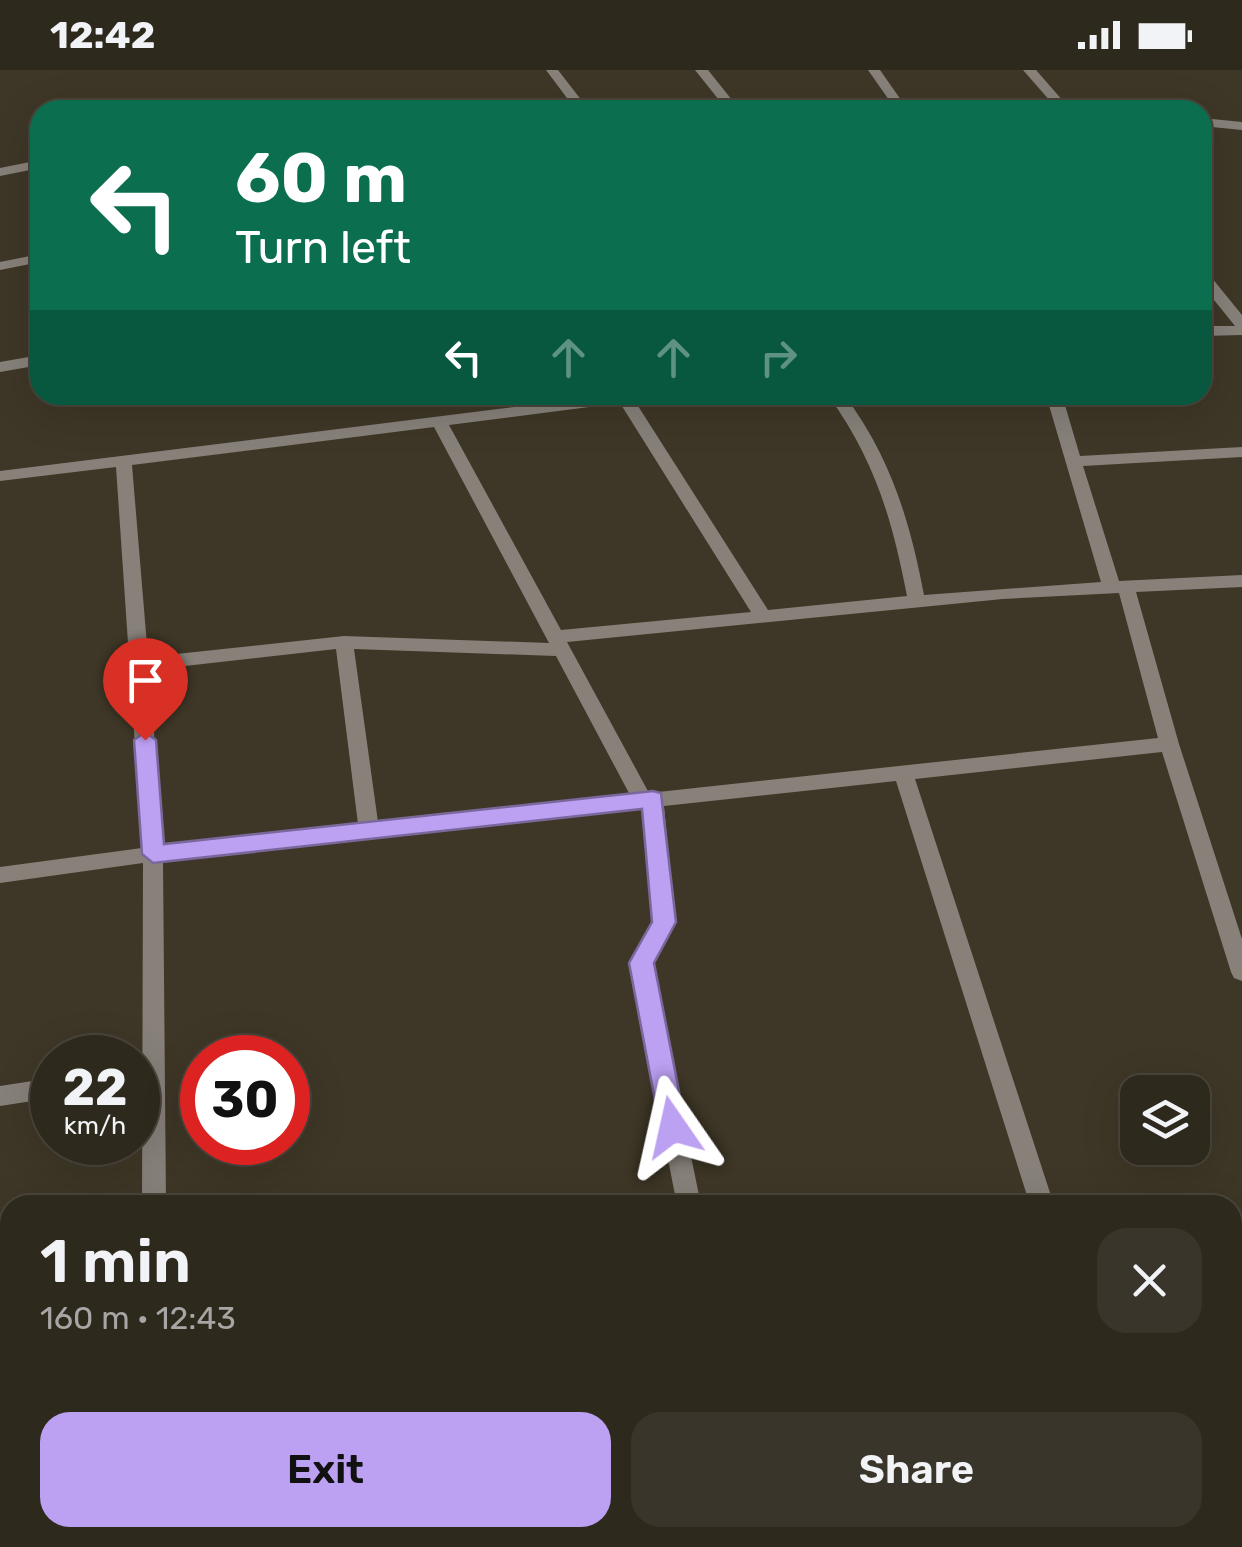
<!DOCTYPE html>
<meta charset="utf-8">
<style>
:root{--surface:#2e291d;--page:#3a352a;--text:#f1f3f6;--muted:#a7a6a4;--line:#49453b;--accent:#bca0f2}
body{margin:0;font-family:Rubik,sans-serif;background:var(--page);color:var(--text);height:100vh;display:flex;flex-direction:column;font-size:38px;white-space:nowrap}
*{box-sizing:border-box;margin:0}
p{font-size:32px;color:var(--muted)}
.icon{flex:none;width:55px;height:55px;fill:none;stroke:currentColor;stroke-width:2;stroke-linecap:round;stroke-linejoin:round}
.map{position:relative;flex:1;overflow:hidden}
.sheet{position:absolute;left:0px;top:1125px;width:1242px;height:352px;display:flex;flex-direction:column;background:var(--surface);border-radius:30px 30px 0 0;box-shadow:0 10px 40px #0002,0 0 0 2px var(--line)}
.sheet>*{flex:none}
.banner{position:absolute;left:30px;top:30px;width:1182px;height:305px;border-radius:30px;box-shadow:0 10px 40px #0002,0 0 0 2px var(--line);background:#0b6e4f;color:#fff;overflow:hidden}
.tools{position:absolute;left:1120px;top:1005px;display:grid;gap:20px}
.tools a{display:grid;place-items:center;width:90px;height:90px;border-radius:20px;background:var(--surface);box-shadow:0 10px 40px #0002,0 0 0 2px var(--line);font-size:50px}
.speed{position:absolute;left:30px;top:965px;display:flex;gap:20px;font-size:50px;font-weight:700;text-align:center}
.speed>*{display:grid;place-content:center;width:130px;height:130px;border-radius:50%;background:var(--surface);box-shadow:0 10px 40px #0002,0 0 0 2px var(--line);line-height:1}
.speed small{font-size:25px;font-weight:400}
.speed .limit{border:15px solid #d22;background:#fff;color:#111}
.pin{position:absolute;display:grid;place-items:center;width:85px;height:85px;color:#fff;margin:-102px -42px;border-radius:50% 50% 50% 0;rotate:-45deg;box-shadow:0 0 10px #0007}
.pin .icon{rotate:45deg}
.me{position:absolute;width:110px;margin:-55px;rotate:349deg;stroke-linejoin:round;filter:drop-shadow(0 0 8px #0008)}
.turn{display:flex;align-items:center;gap:35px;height:210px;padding:0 40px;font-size:45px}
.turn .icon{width:130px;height:130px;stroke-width:2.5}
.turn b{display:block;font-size:70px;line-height:85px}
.lanes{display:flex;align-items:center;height:95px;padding:0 40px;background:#0003;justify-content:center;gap:50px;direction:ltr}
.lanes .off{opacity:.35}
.round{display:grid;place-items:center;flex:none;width:105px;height:105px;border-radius:30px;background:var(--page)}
.summary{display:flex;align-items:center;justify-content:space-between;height:170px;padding:0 40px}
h1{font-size:60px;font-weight:600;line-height:75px}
.cta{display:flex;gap:20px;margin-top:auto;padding:20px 40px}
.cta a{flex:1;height:115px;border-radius:30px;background:var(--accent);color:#111;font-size:40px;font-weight:600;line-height:115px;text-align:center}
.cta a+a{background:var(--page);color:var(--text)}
.status{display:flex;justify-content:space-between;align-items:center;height:70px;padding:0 50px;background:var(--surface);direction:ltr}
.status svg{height:28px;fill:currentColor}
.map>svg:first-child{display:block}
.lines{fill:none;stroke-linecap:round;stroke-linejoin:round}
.street{fill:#87817a;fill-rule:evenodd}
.route{fill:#bca0f2;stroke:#7a689d;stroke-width:2.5}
</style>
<div class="status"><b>12:42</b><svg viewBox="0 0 49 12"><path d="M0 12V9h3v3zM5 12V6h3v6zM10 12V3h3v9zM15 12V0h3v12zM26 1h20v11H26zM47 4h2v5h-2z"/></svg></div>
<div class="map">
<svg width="1242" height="1477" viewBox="0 0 1242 1477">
<rect width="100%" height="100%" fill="#3e3727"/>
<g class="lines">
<path class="street" d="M546,0H558L589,40H576Z
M695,0H708L740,40H727Z
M868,0H880L908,40H896Z
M1023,0H1036L1071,40H1058Z
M322,36L330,37L331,40H316Z
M1202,48L1242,52V60L1202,56Z
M40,90V98L0,106V98Z
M40,184V192L0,200V192Z
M1202,201L1207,202L1242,245V265L1202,266V256H1235L1202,215Z
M40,285V295L0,302V292Z
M611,325H631L768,540L907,526C892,449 875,390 828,325H844C890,385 910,451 924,525L1101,512L1046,325H1062L1080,386L1242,377V387L1083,396L1119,511L1242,505V517L1136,522L1179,674L1242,869V911L1234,908L1231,902L1162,682L915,709L1054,1135H1030L896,711L664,736L675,852L654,887L653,901L701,1135H677L631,901L632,886L653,851L644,738L163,791L166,1135H142L143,793L0,813V797L142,778L116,397L0,411V401ZM620,333L751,542L561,560L449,355ZM434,357L549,573L344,566L148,587L132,395ZM1119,523L1158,668L649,723L567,572L1003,529ZM336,579L358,754L163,775L149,600ZM354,579L556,586L630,725L378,752Z
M52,1008V1028L0,1036V1016Z
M10,1332V1358L0,1360V1334Z
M141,1468H169V1477H141Z
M743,1468H771L773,1477H745Z
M1136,1468H1164L1168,1477H1140Z"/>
</g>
<path class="route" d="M145,662L156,670L164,774L653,721L661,723L676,852L654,893L686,1057L683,1065L673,1069L664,1065L660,1057L629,893L652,852L642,739L153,793L142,784L134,670Z"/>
</svg>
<div class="tools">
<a><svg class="icon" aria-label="layers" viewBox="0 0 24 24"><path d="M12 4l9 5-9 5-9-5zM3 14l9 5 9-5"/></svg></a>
</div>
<div class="speed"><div>22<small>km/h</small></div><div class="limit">30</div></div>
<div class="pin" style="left:145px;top:670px;background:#d93025"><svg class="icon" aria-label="arrive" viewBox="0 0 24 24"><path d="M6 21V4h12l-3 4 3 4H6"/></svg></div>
<svg class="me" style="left:673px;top:1057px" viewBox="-20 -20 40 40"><path d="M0-17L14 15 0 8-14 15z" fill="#bca0f2" stroke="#fff" stroke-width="4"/></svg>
<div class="banner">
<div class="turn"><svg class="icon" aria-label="left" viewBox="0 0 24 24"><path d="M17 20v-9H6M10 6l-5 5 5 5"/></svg><div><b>60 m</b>Turn left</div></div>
<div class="lanes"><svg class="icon" aria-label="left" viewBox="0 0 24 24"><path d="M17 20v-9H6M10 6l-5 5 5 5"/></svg><svg class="icon off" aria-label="ahead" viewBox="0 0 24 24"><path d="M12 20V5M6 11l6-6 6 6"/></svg><svg class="icon off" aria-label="ahead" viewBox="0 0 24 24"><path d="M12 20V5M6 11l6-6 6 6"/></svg><svg class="icon off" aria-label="right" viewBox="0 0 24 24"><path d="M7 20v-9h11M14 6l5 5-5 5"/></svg></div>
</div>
<section class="sheet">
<div class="summary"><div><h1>1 min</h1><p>160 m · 12:43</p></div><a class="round"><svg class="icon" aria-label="close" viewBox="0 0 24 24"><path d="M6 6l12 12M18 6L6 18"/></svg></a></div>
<div class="cta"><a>Exit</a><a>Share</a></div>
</section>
</div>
